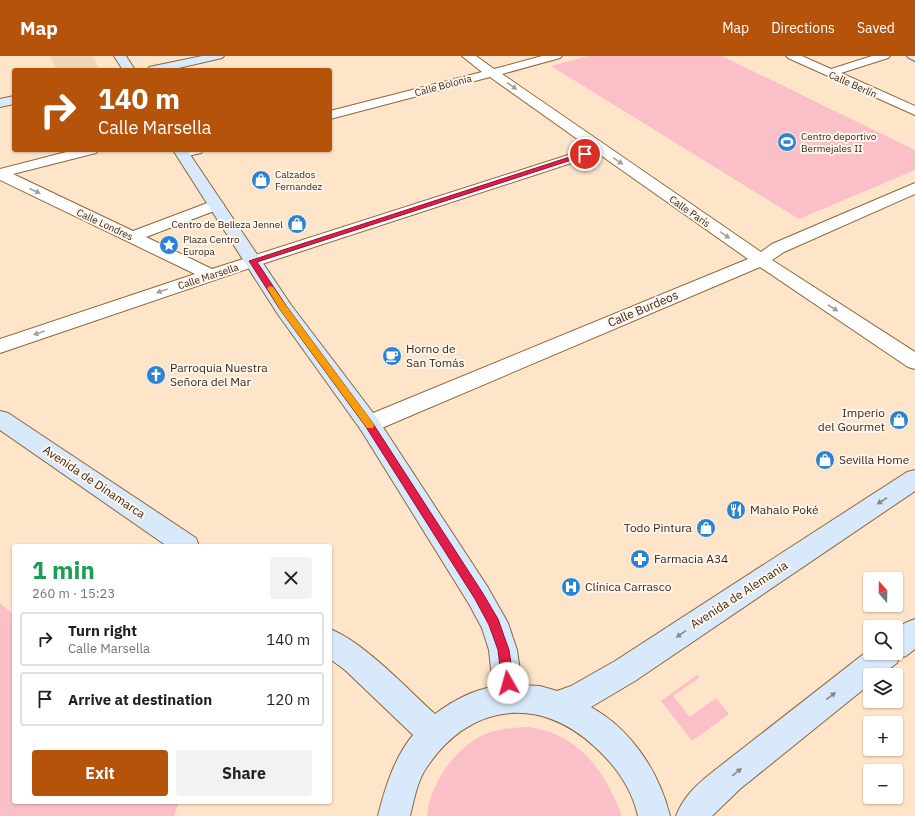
<!DOCTYPE html>
<meta charset="utf-8">
<style>
:root{--surface:#fff;--page:#f2f2f2;--text:#202124;--muted:#757577;--line:#e0e0e0;--accent:#b45309}
body{margin:0;font-family:"IBM Plex Sans",sans-serif;background:var(--page);color:var(--text);height:100vh;display:flex;flex-direction:column;font-size:15px;white-space:nowrap}
*{box-sizing:border-box;margin:0}
p{font-size:13px;color:var(--muted)}
.icon{flex:none;width:22px;height:22px;fill:none;stroke:currentColor;stroke-width:2;stroke-linecap:round;stroke-linejoin:round}
.map{position:relative;flex:1;overflow:hidden}
.panel{position:absolute;left:12px;top:488px;width:320px;height:260px;display:flex;flex-direction:column;background:var(--surface);border-radius:4px;box-shadow:0 1px 3px #0004}
.panel>*{flex:none}
.top-card{position:absolute;left:12px;top:12px;width:320px;height:84px;border-radius:4px;box-shadow:0 1px 3px #0004;background:#b45309;color:#fff;overflow:hidden}
.needle{width:26px;rotate:340deg}
.controls{position:absolute;left:863px;top:516px;display:grid;gap:8px}
.controls a{display:grid;place-items:center;width:40px;height:40px;border-radius:4px;background:var(--surface);box-shadow:0 1px 3px #0004;font-size:20px}
.pin{position:absolute;display:grid;place-items:center;width:34px;height:34px;color:#fff;margin:-17px;border:2px solid #fff;border-radius:50%;box-shadow:0 1px 4px #0007}
.me{position:absolute;width:44px;margin:-22px;rotate:353deg;stroke-linejoin:round;filter:drop-shadow(0 0 3px #0008)}
.turn{display:flex;align-items:center;gap:14px;height:84px;padding:0 20px;font-size:18px}
.turn .icon{width:52px;height:52px;stroke-width:2.5}
.turn b{display:block;font-size:28px;line-height:34px}
.round{display:grid;place-items:center;flex:none;width:42px;height:42px;border-radius:4px;background:var(--page)}
.headline{display:flex;align-items:center;justify-content:space-between;height:68px;padding:0 20px}
h1{font-size:24px;font-weight:700;line-height:30px;color:#1e9e55}
.button{display:flex;gap:8px;margin-top:auto;padding:8px 20px}
.button a{flex:1;height:46px;border-radius:4px;background:var(--accent);color:#fff;font-size:16px;font-weight:700;line-height:46px;text-align:center}
.button a+a{background:var(--page);color:var(--text)}
ul{padding:0;list-style:none}
li{display:flex;align-items:center;gap:12px;height:54px;margin:0 8px 6px;padding:0 12px;border:2px solid var(--line);border-radius:4px}
li div{flex:1}
li b{display:block;font-size:15px}
li em{font-style:normal}
header{display:flex;align-items:center;gap:24px;box-sizing:border-box;height:56px;padding:0 20px;background:var(--accent);color:#fff}
header strong{font-size:19px}
nav{display:flex;gap:22px;margin-inline-start:auto;font-size:14px}
.map>svg:first-child{display:block}
.built{fill:#f1d5b6}
.green{fill:#fbc0c7}
.lines{fill:none;stroke-linecap:round;stroke-linejoin:round}
.street-casing{stroke:#8c673b;stroke-width:2}
.secondary-casing{stroke:#8c673b;stroke-width:2}
.street{fill:#fff;fill-rule:evenodd}
.secondary{fill:#d8e9fb;fill-rule:evenodd}
.oneway{fill:#a69f97}
.oneway2{fill:#888989}
.route{fill:#e11d48;stroke:#92132f}
.slow{fill:#f59e0b}
.labels{text-anchor:middle;stroke-width:4;stroke-linejoin:round;paint-order:stroke}
.far-street-label{font-size:10px;fill:#392917;stroke:#fef5ec}
.far-poi-label{font-size:10px;fill:#392917;stroke:#fef5ec;text-anchor:start}
.street-label{font-size:12px;fill:#392917;stroke:#fef5ec}
.poi-label{font-size:12px;fill:#392917;stroke:#fef5ec;text-anchor:start}
</style>
<header>
<strong>Map</strong>
<nav><a>Map</a><a>Directions</a><a>Saved</a></nav>
</header>
<div class="map">
<svg width="915" height="760" viewBox="0 0 915 760">
<rect width="100%" height="100%" fill="#fee5c9"/>
<path class="built" d="M50,0H92L100,14H56Z"/>
<path class="green" d="M588,0H722L915,94V114L799,163L551,10Z
M0,547L14,559V746H179L174,760H0Z
M697,619L699,622L673,640L690,661L716,642L729,658L692,685L661,645Z
M529,671C537,673 546,674 553,677C590,693 608,724 622,760H427C429,729 455,692 483,679C498,672 513,672 529,671Z"/>
<g class="lines">
<g class="street-casing">
<path id="street" d="M462,0H476L494,13L542,0H562L560,2L502,18L761,196L772,188L915,127V138L784,196L772,204L915,296V313L908,311L760,211L377,374L369,376L361,374L358,368L361,362L748,203L599,98L259,209L0,297V283L195,218L0,124V113L74,94H98L96,97L13,118L133,175L210,146L216,144L222,146L224,149L222,152L146,181L212,213L590,92L490,21L330,63V55L482,16Z
M786,0H802L831,13L872,0H890L888,2L841,17L915,50V59L788,2Z
M178,94H203L201,97L183,101L178,100L176,97Z"/>
</g>
<g class="secondary-casing">
<path id="secondary" d="M114,0H126L135,14H123Z
M202,0H224L222,2L170,14H147L149,11Z
M907,0H915V5L909,2Z
M14,40V48L0,51V43Z
M173,94H187L291,249L377,362L487,530L508,567L517,594L522,629L540,630L557,635L571,630L615,605L907,416L915,414V435L635,625L591,651C632,674 659,716 670,760H638C632,733 616,710 595,691C540,639 469,647 427,711C417,725 414,744 410,760H378C385,732 394,702 413,679L345,614L330,603V573C365,587 406,632 435,658C451,646 472,634 493,631L489,594L482,572L469,548L361,374L277,257Z
M0,355L8,357L196,482L199,490H167L0,374Z
M915,563V593L906,600L899,602L897,607L881,619H870V628L740,733L712,760H676C683,742 695,730 710,718L870,593V597H896V573L905,567Z"/>
</g>
<use href="#street" class="street"/>
<use href="#secondary" class="secondary"/>
</g>
<defs><path id="oneway-solid" d="M-6-.8H1V-3.2L6.5 0L1 3.2V.8H-6Z"/></defs>
<g class="oneway">
<use href="#oneway-solid" transform="translate(512 30) rotate(35)"/>
<use href="#oneway-solid" transform="translate(618 105) rotate(35)"/>
<use href="#oneway-solid" transform="translate(35 135) rotate(25)"/>
<use href="#oneway-solid" transform="translate(725 179) rotate(35)"/>
<use href="#oneway-solid" transform="translate(162 235) rotate(161)"/>
<use href="#oneway-solid" transform="translate(833 252) rotate(33)"/>
<use href="#oneway-solid" transform="translate(39 277) rotate(161)"/>
</g>
<g class="oneway2">
<use href="#oneway-solid" transform="translate(882 445) rotate(147)"/>
<use href="#oneway-solid" transform="translate(681 578) rotate(146)"/>
<use href="#oneway-solid" transform="translate(831 640) rotate(-38)"/>
<use href="#oneway-solid" transform="translate(737 716) rotate(-39)"/>
</g>
<path class="route" d="M585,96L588,98L587,99L257,206L287,251L372,366L482,536L498,563L509,594L514,627L512,631L508,633L504,631L502,627L498,594L489,569L475,543L366,371L281,255L249,205Z"/>
<path class="slow" d="M270,230L273,231L287,251L373,367L374,370L373,372H367L281,255L267,232Z"/>
<defs>
<g id="stadium-disc" transform="scale(1)"><circle r="9.5" fill="#2c83d1" stroke="#fef5ec"/><path d="M0-5a6.5 5 0 1 0 0 10a6.5 5 0 1 0 0-10ZM-3.5-1.8h7v3.6h-7Z" fill="#fff"/></g>
<g id="shop-disc" transform="scale(1)"><circle r="9.5" fill="#2c83d1" stroke="#fef5ec"/><path d="M-5-2.5h2.3a2.7 3.5 0 0 1 5.4 0H5L5.5 6h-11ZM-1.5-2.5h3a1.5 2.3 0 0 0-3 0Z" fill="#fff"/></g>
<g id="sight-disc" transform="scale(1)"><circle r="9.5" fill="#2c83d1" stroke="#fef5ec"/><path d="M0-6L1.8-2.2L6-1.7L2.9 1.2L3.7 5.4L0 3.3L-3.7 5.4L-2.9 1.2L-6-1.7L-1.8-2.2Z" fill="#fff"/></g>
<g id="cafe-disc" transform="scale(1)"><circle r="9.5" fill="#2c83d1" stroke="#fef5ec"/><path d="M-5.5-4.5H6V0H3Q3 3.5 0 3.5H-2.5Q-5.5 3.5-5.5 0ZM3-3.2v2h1.7v-2ZM-6 4.5H4V6H-6Z" fill="#fff"/></g>
<g id="church-disc" transform="scale(1)"><circle r="9.5" fill="#2c83d1" stroke="#fef5ec"/><path d="M-1.2-6h2.4v3.5h3.3v2.4h-3.3V6h-2.4V-.1h-3.3v-2.4h3.3Z" fill="#fff"/></g>
<g id="restaurant-disc" transform="scale(1)"><circle r="9.5" fill="#2c83d1" stroke="#fef5ec"/><path d="M-5-6h1v4h1v-4h1v4h1v-4h1v5L-1.5 .5V6h-2V.5L-5-1ZM5-6V6H3V1.5H1.5Q1.5-4 5-6Z" fill="#fff"/></g>
<g id="pharmacy-disc" transform="scale(1)"><circle r="9.5" fill="#2c83d1" stroke="#fef5ec"/><path d="M-2-6h4v4h4v4h-4v4h-4v-4h-4v-4h4Z" fill="#fff"/></g>
<g id="hospital-disc" transform="scale(1)"><circle r="9.5" fill="#2c83d1" stroke="#fef5ec"/><path d="M-5-5h3v3.5h4V-5h3V5h-3V1.5h-4V5h-3Z" fill="#fff"/></g>
</defs>
<g fill-rule="evenodd">
<use href="#stadium-disc" x="787" y="86"/>
<use href="#shop-disc" x="261" y="124"/>
<use href="#shop-disc" x="297" y="168"/>
<use href="#sight-disc" x="169" y="189"/>
<use href="#cafe-disc" x="392" y="300"/>
<use href="#church-disc" x="156" y="319"/>
<use href="#shop-disc" x="899" y="364"/>
<use href="#shop-disc" x="825" y="404"/>
<use href="#restaurant-disc" x="736" y="454"/>
<use href="#shop-disc" x="706" y="472"/>
<use href="#pharmacy-disc" x="640" y="503"/>
<use href="#hospital-disc" x="571" y="531"/>
</g>
<g class="labels">
<g class="far-street-label">
<text transform="translate(853 28) rotate(24)" y="4">Calle Berlín</text>
<text transform="translate(443 29) rotate(-15)" y="4">Calle Bolonia</text>
<text transform="translate(690 155) rotate(35)" y="4">Calle París</text>
<text transform="translate(105 168) rotate(25)" y="4">Calle Londres</text>
<text transform="translate(208 220) rotate(-18)" y="4">Calle Marsella</text>
</g>
<g class="far-poi-label">
<text x="801" y="84">Centro deportivo<tspan x="801" dy="12">Bermejales II</tspan></text>
<text x="275" y="122">Calzados<tspan x="275" dy="12">Fernandez</tspan></text>
<text x="283" y="172" text-anchor="end">Centro de Belleza Jennel</text>
<text x="183" y="187">Plaza Centro<tspan x="183" dy="12">Europa</tspan></text>
</g>
<g class="street-label">
<text transform="translate(643 253) rotate(-23)" y="4">Calle Burdeos</text>
<text transform="translate(94 426) rotate(34)" y="4">Avenida de Dinamarca</text>
<text transform="translate(739 539) rotate(-33)" y="4">Avenida de Alemania</text>
</g>
<g class="poi-label">
<text x="406" y="297">Horno de<tspan x="406" dy="14">San Tomás</tspan></text>
<text x="170" y="316">Parroquia Nuestra<tspan x="170" dy="14">Señora del Mar</tspan></text>
<text x="885" y="361" text-anchor="end">Imperio<tspan x="885" dy="14">del Gourmet</tspan></text>
<text x="839" y="408">Sevilla Home</text>
<text x="750" y="458">Mahalo Poké</text>
<text x="692" y="476" text-anchor="end">Todo Pintura</text>
<text x="654" y="507">Farmacia A34</text>
<text x="585" y="535">Clínica Carrasco</text>
</g>
</g>
</svg>
<div class="controls">
<a><svg class="needle" viewBox="-14 -14 28 28"><path d="M0-13l5 13h-10z" fill="#e53935"/><path d="M0 13l5-13h-10z" fill="#757577"/></svg></a>
<a><svg class="icon" aria-label="search" viewBox="0 0 24 24"><circle cx="10" cy="10" r="6"/><path d="M15 15l6 6"/></svg></a>
<a><svg class="icon" aria-label="layers" viewBox="0 0 24 24"><path d="M12 4l9 5-9 5-9-5zM3 14l9 5 9-5"/></svg></a>
<a>+</a>
<a>−</a>
</div>
<div class="pin" style="left:585px;top:98px;background:#d93025"><svg class="icon" aria-label="arrive" viewBox="0 0 24 24"><path d="M6 21V4h12l-3 4 3 4H6"/></svg></div>
<svg class="me" style="left:508px;top:627px" viewBox="-20 -20 40 40"><circle r="19" fill="#fff"/><path d="M0-13L10 11 0 6-10 11z" fill="#e11d48"/></svg>
<div class="top-card">
<div class="turn"><svg class="icon" aria-label="right" viewBox="0 0 24 24"><path d="M7 20v-9h11M14 6l5 5-5 5"/></svg><div><b>140 m</b>Calle Marsella</div></div>
</div>
<section class="panel">
<div class="headline"><div><h1>1 min</h1><p>260 m · 15:23</p></div><a class="round"><svg class="icon" aria-label="close" viewBox="0 0 24 24"><path d="M6 6l12 12M18 6L6 18"/></svg></a></div>
<ul>
<li><svg class="icon" aria-label="right" viewBox="0 0 24 24"><path d="M7 20v-9h11M14 6l5 5-5 5"/></svg><div><b>Turn right</b><p>Calle Marsella</p></div><em>140 m</em></li>
<li><svg class="icon" aria-label="arrive" viewBox="0 0 24 24"><path d="M6 21V4h12l-3 4 3 4H6"/></svg><div><b>Arrive at destination</b></div><em>120 m</em></li>
</ul>
<div class="button"><a>Exit</a><a>Share</a></div>
</section>
</div>
